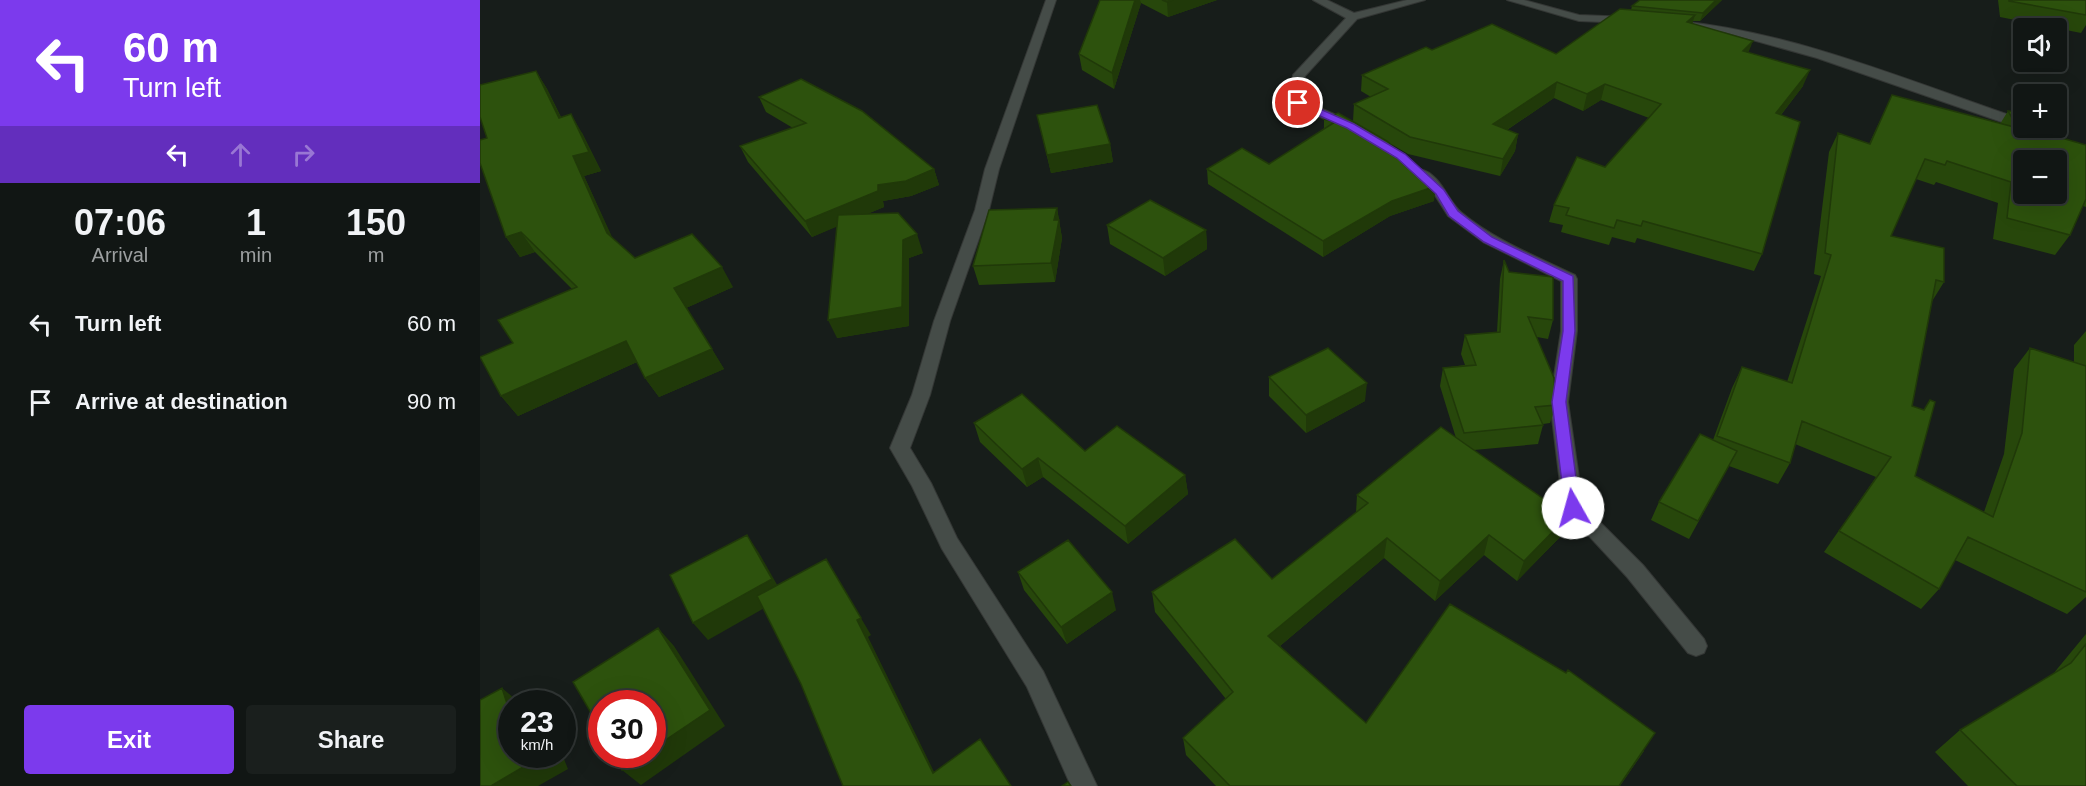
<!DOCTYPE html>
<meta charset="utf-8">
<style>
:root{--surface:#111614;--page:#1a1f1d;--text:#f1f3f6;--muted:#9c9fa0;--line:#303534;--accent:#7c3aed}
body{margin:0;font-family:Helvetica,sans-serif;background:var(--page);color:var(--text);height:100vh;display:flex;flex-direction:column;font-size:22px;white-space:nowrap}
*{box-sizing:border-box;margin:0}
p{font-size:20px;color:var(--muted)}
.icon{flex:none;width:33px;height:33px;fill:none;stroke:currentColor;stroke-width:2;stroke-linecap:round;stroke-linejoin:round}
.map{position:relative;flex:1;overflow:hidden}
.drawer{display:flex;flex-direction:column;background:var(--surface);width:480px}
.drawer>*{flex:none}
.hud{background:#7c3aed;color:#fff;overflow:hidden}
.fabs{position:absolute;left:1533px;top:18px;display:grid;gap:12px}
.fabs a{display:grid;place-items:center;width:54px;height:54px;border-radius:6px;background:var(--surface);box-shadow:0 6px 24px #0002,0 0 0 2px var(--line);font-size:30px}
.speed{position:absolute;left:18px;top:690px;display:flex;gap:12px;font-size:30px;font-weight:700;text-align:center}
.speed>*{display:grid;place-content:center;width:78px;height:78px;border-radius:50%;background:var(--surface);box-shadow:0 6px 24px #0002,0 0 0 2px var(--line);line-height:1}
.speed small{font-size:15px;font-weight:400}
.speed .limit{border:9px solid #d22;background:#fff;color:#111}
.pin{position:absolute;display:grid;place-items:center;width:51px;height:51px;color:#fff;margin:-26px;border:3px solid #fff;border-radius:50%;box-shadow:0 2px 6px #0007}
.me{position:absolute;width:66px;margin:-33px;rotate:353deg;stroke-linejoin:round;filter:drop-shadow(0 0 4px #0008)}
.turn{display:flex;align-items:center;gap:21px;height:126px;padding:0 24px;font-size:27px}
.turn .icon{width:78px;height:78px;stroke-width:2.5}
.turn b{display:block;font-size:42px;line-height:51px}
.lanes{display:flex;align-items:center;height:57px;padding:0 24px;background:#0003;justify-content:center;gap:30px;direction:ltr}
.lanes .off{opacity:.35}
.eta{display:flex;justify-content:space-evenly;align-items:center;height:102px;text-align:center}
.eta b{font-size:36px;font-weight:600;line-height:42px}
.action{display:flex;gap:12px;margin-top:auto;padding:12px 24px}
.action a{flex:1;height:69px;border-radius:6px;background:var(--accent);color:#fff;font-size:24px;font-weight:600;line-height:69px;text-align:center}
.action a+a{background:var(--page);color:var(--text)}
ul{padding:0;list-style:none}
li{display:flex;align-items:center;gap:18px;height:78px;padding:0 24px}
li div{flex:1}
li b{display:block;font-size:22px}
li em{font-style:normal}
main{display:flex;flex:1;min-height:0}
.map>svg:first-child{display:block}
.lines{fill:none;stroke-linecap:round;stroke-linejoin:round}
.minor-casing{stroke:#343735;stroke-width:2}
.minor{fill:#454c48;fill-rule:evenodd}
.wall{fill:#27470b}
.shaded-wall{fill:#203909}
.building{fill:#2d520d;stroke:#203909;stroke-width:1.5;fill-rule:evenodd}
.route{fill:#7c3aed;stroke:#51269a;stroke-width:1.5}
</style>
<main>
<section class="drawer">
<div class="hud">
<div class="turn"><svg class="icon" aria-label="left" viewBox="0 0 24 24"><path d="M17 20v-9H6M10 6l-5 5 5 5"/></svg><div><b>60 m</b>Turn left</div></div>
<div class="lanes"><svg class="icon" aria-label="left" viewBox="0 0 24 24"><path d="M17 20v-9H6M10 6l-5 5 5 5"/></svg><svg class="icon off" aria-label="ahead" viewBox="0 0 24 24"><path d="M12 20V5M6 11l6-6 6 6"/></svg><svg class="icon off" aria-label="right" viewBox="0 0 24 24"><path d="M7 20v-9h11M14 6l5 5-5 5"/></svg></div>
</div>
<div class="eta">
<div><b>07:06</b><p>Arrival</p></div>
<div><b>1</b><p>min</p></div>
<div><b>150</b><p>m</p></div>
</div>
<ul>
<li><svg class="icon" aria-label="left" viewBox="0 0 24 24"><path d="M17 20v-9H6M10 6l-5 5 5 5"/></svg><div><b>Turn left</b></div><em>60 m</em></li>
<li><svg class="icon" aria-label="arrive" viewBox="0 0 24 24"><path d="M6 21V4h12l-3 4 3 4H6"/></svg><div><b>Arrive at destination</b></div><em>90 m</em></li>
</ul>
<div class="action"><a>Exit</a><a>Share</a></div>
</section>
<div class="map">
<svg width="1606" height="786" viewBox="0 0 1606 786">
<rect width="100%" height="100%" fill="#171d1a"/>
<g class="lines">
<g class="minor-casing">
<path id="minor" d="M566,0H576L519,169L509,210L470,321L450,395L430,448L451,483L477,538L563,671L617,786H591L547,687L462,549L432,486L410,448L432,395L454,321L495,210L505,169Z
M833,0H847L874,13L927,0H945L877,19L825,76L824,101L877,124L879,127L877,130H867L812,103L813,75L866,18Z
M1027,0H1044L1099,15L1150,17L1156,20L1150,23L1099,21Z
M1199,21C1318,33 1431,82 1544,120V128H1549H1539L1337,58L1244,32L1195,26V22Z
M940,169C961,174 967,200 981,212C1014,240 1056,256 1095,275L1097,279V331L1088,402L1103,505L1163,565L1224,639L1227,646L1224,653L1216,656L1208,653L1147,577L1083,508L1070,402L1081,331V281L1003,242L968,216L954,194L933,173Z"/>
</g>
<use href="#minor" class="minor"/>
</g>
<path class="wall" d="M620,0H737L688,17L661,3L634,89L602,70L599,54Z
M1242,0L1220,21H1213L1212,24L1268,53L1323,86L1301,115L1282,254L1274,271L1157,238L1155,243L1132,237L1129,245L1081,232L1083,225L1069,222L1074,205L1125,167L1169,118L1121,100L1103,111L1074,98L1027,130L1038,134L1035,151L1020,176L928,154L911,144L954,201L910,216L843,257L728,184L727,169L789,164L844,129V119L873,121L874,104L891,97L881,91L882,75L952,50L1076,54L1151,10L1152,6Z
M1518,0H1606V25L1601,33L1520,17Z
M56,71L67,89L81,117L102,133L121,171L104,176L132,238L155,258L253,287L206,308L244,369L179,397L165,378L157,362L38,416L21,396L33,343L92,289L55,252L40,257L26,237L7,138Z
M1412,95L1520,124L1528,111L1582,138L1606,145V207L1603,206L1590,235L1575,255L1513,239L1518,203L1456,182L1454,185L1436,179L1411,236L1464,282L1451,303L1432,406L1435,476L1504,512L1524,454L1534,369L1550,348L1594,362V345L1606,331V597L1587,614L1475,560L1459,589L1441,609L1344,552L1396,477L1315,444L1310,463L1298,484L1249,466L1209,539L1171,520L1179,502L1233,440L1252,388L1262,367L1307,382L1341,276L1334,274L1349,152L1358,133L1389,144Z
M279,97L454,169L459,185L431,196L403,201L404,207L387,214L443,253L429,258V326L357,338V226L332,237L268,162L260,146L313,128L286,112Z
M557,115L630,144L633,162L571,173Z
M577,208L582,238L575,282L499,285L493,266Z
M627,225L726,230L727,249L685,276L630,244Z
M1024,260L1029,272L1073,320L1068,339L1057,337L1076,405L1070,423L1063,424V425L1058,444L994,450L1081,536L1037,581L1004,555L955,601L904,558L800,646L886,723L1164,751L1140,786H736L706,755L703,738L746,699L675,612L672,592L792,579L876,513L877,495L976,438L960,386L963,368L985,365L981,354L985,335L1017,332L1020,279Z
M789,377L885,401L826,433L789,396Z
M494,423L705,475L708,494L648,544L563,477L547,487L500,442Z
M538,572L636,610L587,644L544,590Z
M1606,634V786H1488L1455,752L1480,730L1573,674Z"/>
<path class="shaded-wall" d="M655,0H660L661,3L634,89L632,73Z
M693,0H737L688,17L687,2Z
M1236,0H1242L1220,21L1223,13Z
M1215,15L1210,31L1207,22Z
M1273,41L1267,56L1263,51Z
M1330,70L1323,86L1289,130L1296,113Z
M56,71L67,89L90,136L79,118Z
M1077,82L1074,98L1010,141L1013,124Z
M1125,84L1121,100L1103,111L1107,94Z
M91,114L102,133L121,171L104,176L139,252L127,233L93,156Z
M1038,134L1035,151L1020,176L1023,159Z
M630,144L633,162L571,173L567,155Z
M454,169L459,185L431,196L403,201L404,207L332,237L325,221L398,185Z
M956,186L954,201L910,216L843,257V241L912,201Z
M577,208L582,238L575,282L571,263L574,220Z
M726,230L727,249L685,276L683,258Z
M41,232L55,252L40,257L26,237Z
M437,234L443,253L429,258V326L357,338L348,320L423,240Z
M242,267L253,287L206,308L194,288Z
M146,341L159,361L38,416L21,396Z
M232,349L244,369L179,397L165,378Z
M887,383L885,401L826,433V415Z
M558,458L563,477L547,487L542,469Z
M705,475L708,494L648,544L645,526Z
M1088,516L1081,536L1037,581L1044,561Z
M267,535L279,553L304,597L228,640L213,623Z
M1009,535L1004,555L955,601L960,581Z
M907,538L904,558L789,655L788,636Z
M346,559L391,635L388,637L461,786L453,773Z
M632,592L636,610L587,644L581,627Z
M178,628L194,646L245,726L161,785L142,770L164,754H172Z
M22,688L41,704H32V719Z
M65,754H82L88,769L58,786H11Z"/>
<path class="building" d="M620,0H655L632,73L599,54Z
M682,0H693L687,2Z
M1160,0H1236L1223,13L1152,6Z
M1529,0H1606V15L1529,1Z
M1140,9L1215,15L1207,22L1273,41L1263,51L1330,70L1296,113L1320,122L1282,254L1163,221L1161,226L1137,220L1134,228L1086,215L1089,208L1074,205L1097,157L1125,167L1181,104L1125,84L1107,94L1077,82L1013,124L1038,134L1023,159L930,137L874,104L908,89L882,75L946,47L952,50L1012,24L1076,54Z
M56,71L79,118L91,114L109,152L93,156L127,233L155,258L212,234L242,267L194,288L232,349L165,378L146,341L21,396L0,357L33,343L18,320L97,287L41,232L26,237L0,163V140L7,138L0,117V85Z
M321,79L382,111L454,169L426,181L398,185V191L325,221L260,146L326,123L279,97Z
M1412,95L1538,128L1528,111L1544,113V128H1575L1582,138L1606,145V199L1590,235L1527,218L1531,182L1467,161L1465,165L1445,159L1411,236L1464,248V282L1456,280L1432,406L1444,410L1450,400L1455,402L1435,476L1513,517L1542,433L1550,348L1606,366V592L1488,537L1459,589L1359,531L1411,457L1322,421L1310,463L1237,436L1262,367L1312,383L1351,255L1345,253L1358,133L1390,144ZM1544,160H1576V194H1544Z
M617,105L630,144L567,155L557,115Z
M858,113L907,141L956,186L912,201L843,241L727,169L762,148L789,164L855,122L844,119Z
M670,200L726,230L683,258L627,225Z
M577,208L574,220H579L571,263L493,266L509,210Z
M418,213L437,234L423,240L422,307L348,320L358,215Z
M1024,260L1029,272L1073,277V320L1048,317L1074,378L1076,405L1055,407L1063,425L984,433L963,368L996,365L985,335L1020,332Z
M848,348L887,383L826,415L789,377Z
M542,394L605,451L637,426L705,475L645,526L558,458L542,469L494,423Z
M961,427L1088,516L1044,561L1009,535L960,581L907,538L788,636L886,723L970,604L1086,673L1088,670L1175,733L1139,786H750L703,738L753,692L672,592L755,539L792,579L888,503L877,495Z
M1220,434L1257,451L1218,521L1179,502Z
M267,535L292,579L213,623L190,575Z
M588,540L632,592L581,627L538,572Z
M346,559L381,618L377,620L453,773L500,739L531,786H363L321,684L277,596Z
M178,628L230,710L172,749V704H122V732L93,682Z
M1606,644V786H1537L1480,730L1591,663Z
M22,688L32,719V754H65L11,786H0V700Z
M134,754H164L142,770Z
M588,782L591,786H582Z"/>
<path class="route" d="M815,101H822L874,124L925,154L964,190L978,211L1012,237L1093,276L1095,331L1086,402L1100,508L1098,512H1087L1085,508L1072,402L1083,331V281L1004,242L969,216L956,194L917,158L867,128L815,105Z"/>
</svg>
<div class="fabs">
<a><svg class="icon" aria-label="sound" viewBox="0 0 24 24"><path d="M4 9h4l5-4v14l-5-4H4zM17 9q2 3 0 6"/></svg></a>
<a>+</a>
<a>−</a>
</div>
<div class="speed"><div>23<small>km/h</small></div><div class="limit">30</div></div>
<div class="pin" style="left:818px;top:103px;background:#d93025"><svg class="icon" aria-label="arrive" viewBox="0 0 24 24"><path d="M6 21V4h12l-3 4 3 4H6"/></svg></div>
<svg class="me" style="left:1093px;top:508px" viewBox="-20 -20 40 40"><circle r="19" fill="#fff"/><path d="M0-13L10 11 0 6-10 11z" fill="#7c3aed"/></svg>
</div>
</main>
